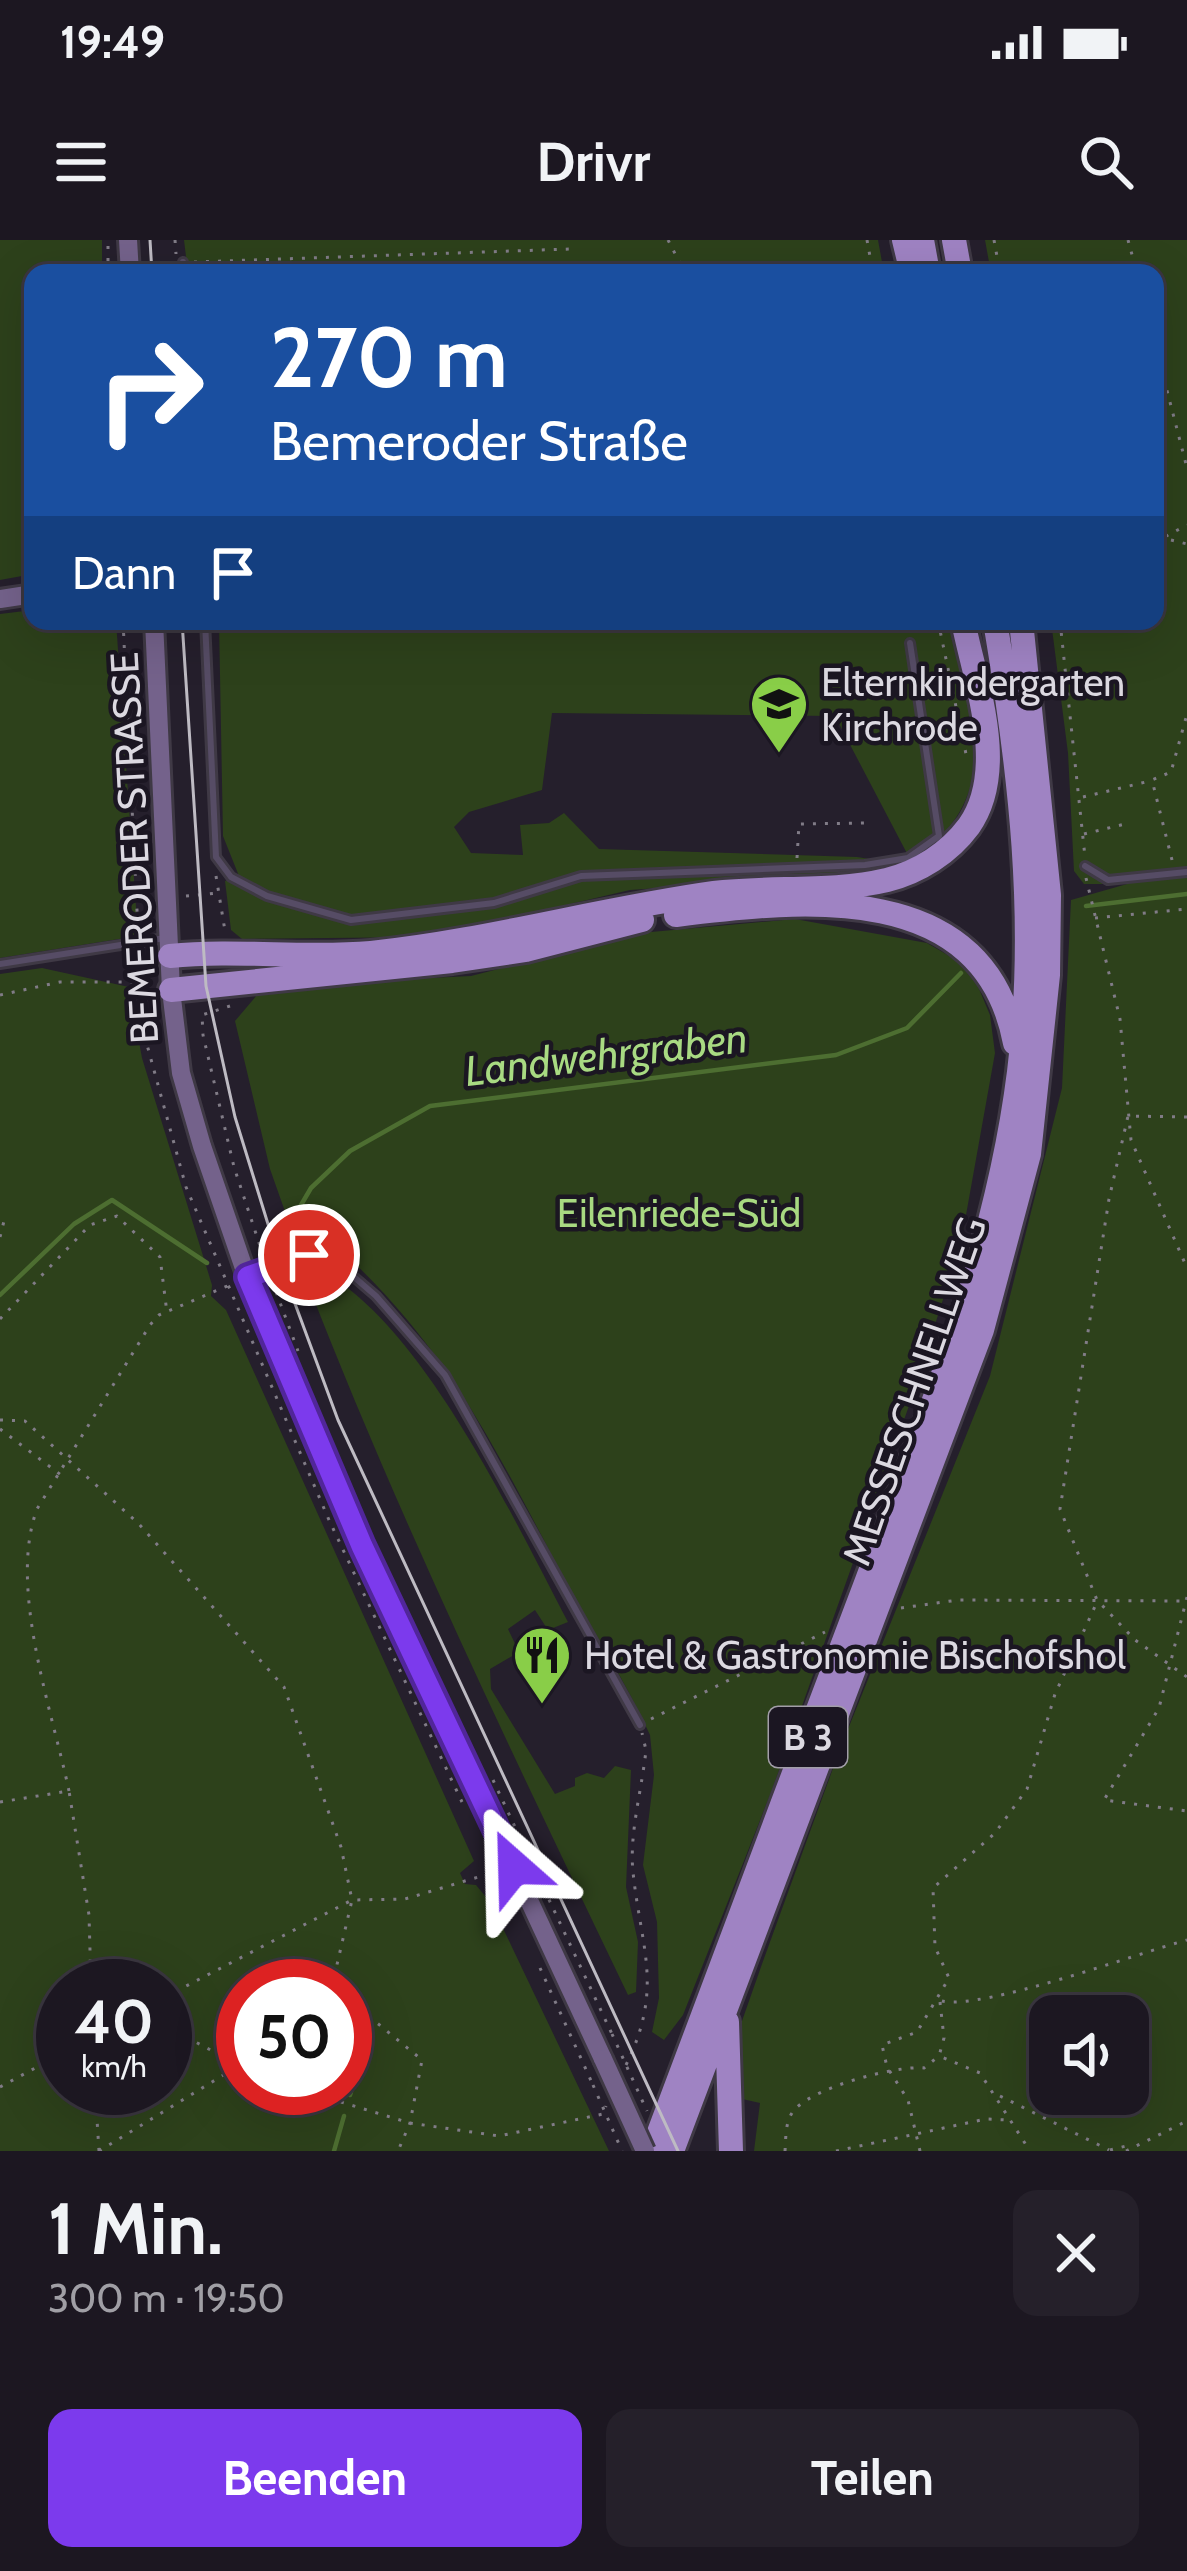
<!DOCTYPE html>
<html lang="de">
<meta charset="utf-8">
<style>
:root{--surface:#1c1721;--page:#25202a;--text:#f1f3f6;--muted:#a09fa5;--line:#3a363f;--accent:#7c3aed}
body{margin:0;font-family:Cabin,sans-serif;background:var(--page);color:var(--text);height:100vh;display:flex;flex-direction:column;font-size:45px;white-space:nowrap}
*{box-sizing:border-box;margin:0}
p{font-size:39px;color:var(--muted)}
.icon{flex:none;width:66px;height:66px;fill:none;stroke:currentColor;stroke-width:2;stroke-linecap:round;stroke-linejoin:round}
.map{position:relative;height:1911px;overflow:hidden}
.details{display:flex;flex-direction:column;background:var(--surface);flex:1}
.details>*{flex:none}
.guide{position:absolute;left:24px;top:24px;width:1140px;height:366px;border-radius:24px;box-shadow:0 12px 48px #0002,0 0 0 3px var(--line);background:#1a4fa0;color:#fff;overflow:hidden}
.controls{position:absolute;left:1029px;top:1755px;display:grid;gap:24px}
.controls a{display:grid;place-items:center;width:120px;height:120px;border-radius:24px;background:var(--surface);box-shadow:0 12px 48px #0002,0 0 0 3px var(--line);font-size:60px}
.speed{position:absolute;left:36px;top:1719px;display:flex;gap:24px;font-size:60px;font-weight:700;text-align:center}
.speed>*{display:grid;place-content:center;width:156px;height:156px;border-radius:50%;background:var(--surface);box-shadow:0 12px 48px #0002,0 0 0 3px var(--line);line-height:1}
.speed small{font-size:30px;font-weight:400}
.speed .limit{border:18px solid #d22;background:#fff;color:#111}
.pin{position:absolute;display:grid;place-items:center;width:102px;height:102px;color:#fff;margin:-51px;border:6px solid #fff;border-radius:50%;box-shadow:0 3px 12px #0007}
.me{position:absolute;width:132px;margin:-66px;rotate:335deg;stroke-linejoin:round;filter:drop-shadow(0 0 9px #0008)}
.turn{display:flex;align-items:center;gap:42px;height:252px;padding:0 48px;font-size:54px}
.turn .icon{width:156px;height:156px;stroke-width:2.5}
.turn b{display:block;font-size:84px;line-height:102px}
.then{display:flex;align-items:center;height:114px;padding:0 48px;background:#0003;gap:24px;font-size:45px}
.round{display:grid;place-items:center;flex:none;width:126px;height:126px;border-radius:24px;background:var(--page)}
.headline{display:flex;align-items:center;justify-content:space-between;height:204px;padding:0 48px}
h1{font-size:72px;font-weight:700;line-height:90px}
.button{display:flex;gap:24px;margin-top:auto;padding:24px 48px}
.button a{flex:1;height:138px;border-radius:24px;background:var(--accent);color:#fff;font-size:48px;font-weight:700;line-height:138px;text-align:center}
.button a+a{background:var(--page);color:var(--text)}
.status{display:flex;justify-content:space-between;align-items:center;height:84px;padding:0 60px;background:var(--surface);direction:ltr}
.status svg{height:33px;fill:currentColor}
header{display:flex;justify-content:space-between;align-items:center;height:156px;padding:0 48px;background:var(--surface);font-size:54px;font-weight:700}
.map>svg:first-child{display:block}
.green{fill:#2d411b;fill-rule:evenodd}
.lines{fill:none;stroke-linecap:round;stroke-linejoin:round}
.stream{stroke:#4d6e31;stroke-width:4.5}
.lane-casing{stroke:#3f3945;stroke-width:12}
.secondary-casing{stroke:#3f3945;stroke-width:24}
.highway-casing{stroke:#3f3945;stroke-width:30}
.path{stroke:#817c87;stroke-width:3;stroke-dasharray:3 9;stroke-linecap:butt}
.lane{stroke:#564c65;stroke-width:6}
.secondary{stroke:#74628b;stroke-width:18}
.highway{stroke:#9f83c3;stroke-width:24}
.tram{stroke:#bebbc3;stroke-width:3}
.secondary-bridge-casing{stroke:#3f3945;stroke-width:24;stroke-linecap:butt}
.path-bridge{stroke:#817c87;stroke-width:3;stroke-dasharray:3 9;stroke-linecap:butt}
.secondary-bridge{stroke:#74628b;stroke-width:18}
.route-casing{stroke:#51269a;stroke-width:30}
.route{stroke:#7c3aed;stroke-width:21}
.labels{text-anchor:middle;stroke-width:9;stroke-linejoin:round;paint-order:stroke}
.shield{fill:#1b1622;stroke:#a29ea8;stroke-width:3}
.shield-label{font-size:36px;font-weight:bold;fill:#dcd9e1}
.poi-label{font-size:39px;fill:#dcd9e1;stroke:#1b1622;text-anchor:start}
.street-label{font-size:39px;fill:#dcd9e1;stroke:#1b1622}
.park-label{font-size:39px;fill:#a8d981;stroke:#1b1622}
.water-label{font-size:42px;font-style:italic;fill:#a8da82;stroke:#1b1622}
</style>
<div class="status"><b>19:49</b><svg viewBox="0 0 49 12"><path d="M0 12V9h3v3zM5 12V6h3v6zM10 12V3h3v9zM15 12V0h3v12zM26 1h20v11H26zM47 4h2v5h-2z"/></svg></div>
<header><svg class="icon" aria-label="menu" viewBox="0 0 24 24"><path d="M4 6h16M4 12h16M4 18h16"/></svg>Drivr<svg class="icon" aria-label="search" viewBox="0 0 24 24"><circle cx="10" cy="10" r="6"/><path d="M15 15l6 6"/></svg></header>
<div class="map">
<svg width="1187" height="1911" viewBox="0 0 1187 1911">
<rect width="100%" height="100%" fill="#251f2c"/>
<path class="green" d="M0,0H102V33H33V334L0,340Z
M184,0H878L884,33H188Z
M985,0H1187V1911H754L760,1863L738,1858L742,1781L762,1724L840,1509L990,1136L1062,848L1071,660L1127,644H1084L1074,631L1068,513L1051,381H1155V33H991ZM1050,1776H1128V1854H1050Z
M33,370V381H116L138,696L0,718V374Z
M219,381H948C970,483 1009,549 912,623L835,476L552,473L542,550L469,572L454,587L471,613L523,615L520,585L549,583L564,573L599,609L857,617L889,622L879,631L862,634L630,650L428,697L242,699L231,690L225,641L239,636L223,596Z
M795,679L927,703L958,721L977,744L990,775L995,813L961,1003L910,1163L772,1550L683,1775L664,1800L652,1792L659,1758L657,1682L643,1625L654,1535L650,1495C626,1442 594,1393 566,1342C493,1205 447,1103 327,998L294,997L270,929L235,781L257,755L348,742L471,736L640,693Z
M42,728L129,747L142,818L212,1045L211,1056L226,1070L474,1621L460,1633L465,1644L476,1645L491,1663L609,1911H0V734ZM63,1746H165V1848H63ZM243,1746H345V1848H243Z
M320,1030C423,1084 514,1280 568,1382L548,1390L535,1370L508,1389L519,1412L490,1429L491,1449L555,1554L575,1546V1538L587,1533L604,1538L615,1526L631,1530L626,1647L638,1702L636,1752L628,1755C514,1517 399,1280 304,1034Z"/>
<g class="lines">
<path class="stream" d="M1086,666L1187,654
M284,994L311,948L350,911L430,866L836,815L907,788L961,733
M0,1055L74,984L112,960L207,1023
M232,1805L243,1801
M165,1822L187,1816
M350,1855L368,1797
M334,1911L344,1876"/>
<g class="lane-casing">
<path id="lane" d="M183,22L184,33
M205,381L216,617L231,637L267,656L351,680L494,663L581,636L865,625L908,618L939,596L910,403
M1085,626L1108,640L1187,632
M0,724L165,698
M251,1035L325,1012L376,1056L445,1135L640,1485"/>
</g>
<g class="secondary-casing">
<path id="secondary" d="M128,0L130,33
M0,359L33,354
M154,381L171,750L181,833L202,906L247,1037L321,1214L603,1819"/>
</g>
<g class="highway-casing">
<path id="highway" d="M904,0L912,33
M922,0L928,33
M954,0L960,33
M676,675C804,659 984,639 1015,803
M170,716C237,709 304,719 371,713C486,701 599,669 714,653C770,646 832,653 887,640C919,632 949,613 969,586C1009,529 975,442 963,381
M171,750L452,721L526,710L642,680
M727,1782L731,1911
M652,1911C723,1722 794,1532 866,1343C928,1177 997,1009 1019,832C1038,681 1020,530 995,381
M672,1911L982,1090L1029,914L1048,735L1049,655L1021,381"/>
</g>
<path class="path" d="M175,0L176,14
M668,0L685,33
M867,0L873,33
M994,0L1000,33
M1128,0L1137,33
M194,22L570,9
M108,33V0
M1155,104L1187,228
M1171,300L1187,304
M1155,302L1187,285
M123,381L138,691
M938,381L966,514
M1060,381L1085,617
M1083,557L1150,541
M1084,594L1129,583
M797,618L799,584L867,583
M1172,620L1152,540L1171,532L1187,474
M216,636L225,691
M1086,638L1120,779L1131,900L1187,1028
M186,656L219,653
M1095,678L1187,669
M140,712L146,801L186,947L329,1280L462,1562
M0,755L60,742H141
M230,766L202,775L203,795L234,927L265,1021
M1187,877L1128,876L1109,959L1060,1269L1097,1360L1135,1400L1187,1437
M0,997L5,977
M272,1041L298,1111
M0,1079L90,985L117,976L160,1017L167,1073
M0,1180L25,1181L138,1283L284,1447L341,1607L352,1660L332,1746
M0,1189L61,1235
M1187,1357L1159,1468L1104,1560L1187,1571
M901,1368L958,1360L1185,1361
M651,1479L825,1392
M493,1540L612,1794
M69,1551C52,1470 8,1347 37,1269L150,1085L159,1075L232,1044
M0,1562L69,1551L89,1675L91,1746
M540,1728L593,1845
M165,1757L352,1660L405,1659L495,1632
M942,1761C984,1770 1135,1714 1187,1700
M940,1762L944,1798L939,1816L980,1833L1030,1911
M345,1771L371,1778L422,1820L410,1883L398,1911
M165,1786L243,1827
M626,1825C664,1748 641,1709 633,1632C629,1594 642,1549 646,1510L642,1493
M0,1847L63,1813
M95,1848L99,1911
M295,1848L410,1883L499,1896L603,1874L606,1866
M1000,1856L1109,1910
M1110,1910L1130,1905
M99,1911L243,1823
M785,1911C786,1898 785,1884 792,1873C808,1848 897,1825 924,1828L939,1816
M836,1911L986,1879L1008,1880
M920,1911L908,1860L887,1827L882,1805L917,1792L949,1738L935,1707L933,1648L995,1593L1027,1549L1055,1454L1097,1362
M1126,1911L1187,1881"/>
<use href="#lane" class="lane"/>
<use href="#secondary" class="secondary"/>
<use href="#highway" class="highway"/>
<path class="tram" d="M150,0L152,33
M182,381L206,746L235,877L280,1023L338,1180L678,1911"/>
<g class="secondary-bridge-casing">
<path id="secondary-bridge" d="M603,1819L645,1911"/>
</g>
<path class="path-bridge" d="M612,1794L647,1871
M593,1845L622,1911"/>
<use href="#secondary-bridge" class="secondary-bridge"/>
</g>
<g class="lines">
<g class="route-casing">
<path id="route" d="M309,1015L248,1037L362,1306L514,1627"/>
</g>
<use href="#route" class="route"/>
</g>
<defs>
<g id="school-pin" transform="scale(3)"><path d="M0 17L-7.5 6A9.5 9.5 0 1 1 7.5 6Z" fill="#89ce48" stroke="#1b1622"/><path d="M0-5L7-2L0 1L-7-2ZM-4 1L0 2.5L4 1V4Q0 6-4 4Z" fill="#111"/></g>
<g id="restaurant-pin" transform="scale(3)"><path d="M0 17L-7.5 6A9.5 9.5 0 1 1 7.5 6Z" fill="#89ce48" stroke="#1b1622"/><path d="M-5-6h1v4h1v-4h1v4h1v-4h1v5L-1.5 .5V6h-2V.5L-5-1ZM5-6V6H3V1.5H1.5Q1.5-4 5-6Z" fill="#111"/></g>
</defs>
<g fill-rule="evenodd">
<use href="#school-pin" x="779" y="464"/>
<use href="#restaurant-pin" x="542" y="1415"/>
</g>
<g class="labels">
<rect class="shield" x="769" y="1467" width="78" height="60" rx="9"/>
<g class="shield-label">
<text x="808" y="1510">B 3</text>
</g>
<g class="poi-label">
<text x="821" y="456">Elternkindergarten<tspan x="821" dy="45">Kirchrode</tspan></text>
<text x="584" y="1429">Hotel &amp; Gastronomie Bischofshol</text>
</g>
<g class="street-label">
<text transform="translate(134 608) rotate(-93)" y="14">BEMERODER STRASSE</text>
<text transform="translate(914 1151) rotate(-71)" y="14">MESSESCHNELLWEG</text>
</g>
<g class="park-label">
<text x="679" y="987">Eilenriede-Süd</text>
</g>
<g class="water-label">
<text transform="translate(606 814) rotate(-7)" y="15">Landwehrgraben</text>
</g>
</g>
</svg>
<div class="controls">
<a><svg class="icon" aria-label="sound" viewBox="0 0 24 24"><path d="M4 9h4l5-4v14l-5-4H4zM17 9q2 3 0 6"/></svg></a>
</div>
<div class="speed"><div>40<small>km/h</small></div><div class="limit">50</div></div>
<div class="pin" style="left:309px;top:1015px;background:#d93025"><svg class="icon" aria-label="arrive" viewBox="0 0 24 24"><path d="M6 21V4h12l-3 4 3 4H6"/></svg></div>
<svg class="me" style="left:514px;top:1627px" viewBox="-20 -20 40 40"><path d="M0-17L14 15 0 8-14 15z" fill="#7c3aed" stroke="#fff" stroke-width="4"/></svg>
<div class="guide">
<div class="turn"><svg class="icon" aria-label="right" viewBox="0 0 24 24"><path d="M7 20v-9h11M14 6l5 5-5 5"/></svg><div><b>270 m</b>Bemeroder Straße</div></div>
<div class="then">Dann<svg class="icon" aria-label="arrive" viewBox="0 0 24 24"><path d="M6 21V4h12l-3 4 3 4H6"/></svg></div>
</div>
</div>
<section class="details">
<div class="headline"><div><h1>1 Min.</h1><p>300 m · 19:50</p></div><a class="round"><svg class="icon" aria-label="close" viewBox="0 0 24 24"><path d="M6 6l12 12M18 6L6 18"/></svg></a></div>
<div class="button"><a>Beenden</a><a>Teilen</a></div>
</section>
